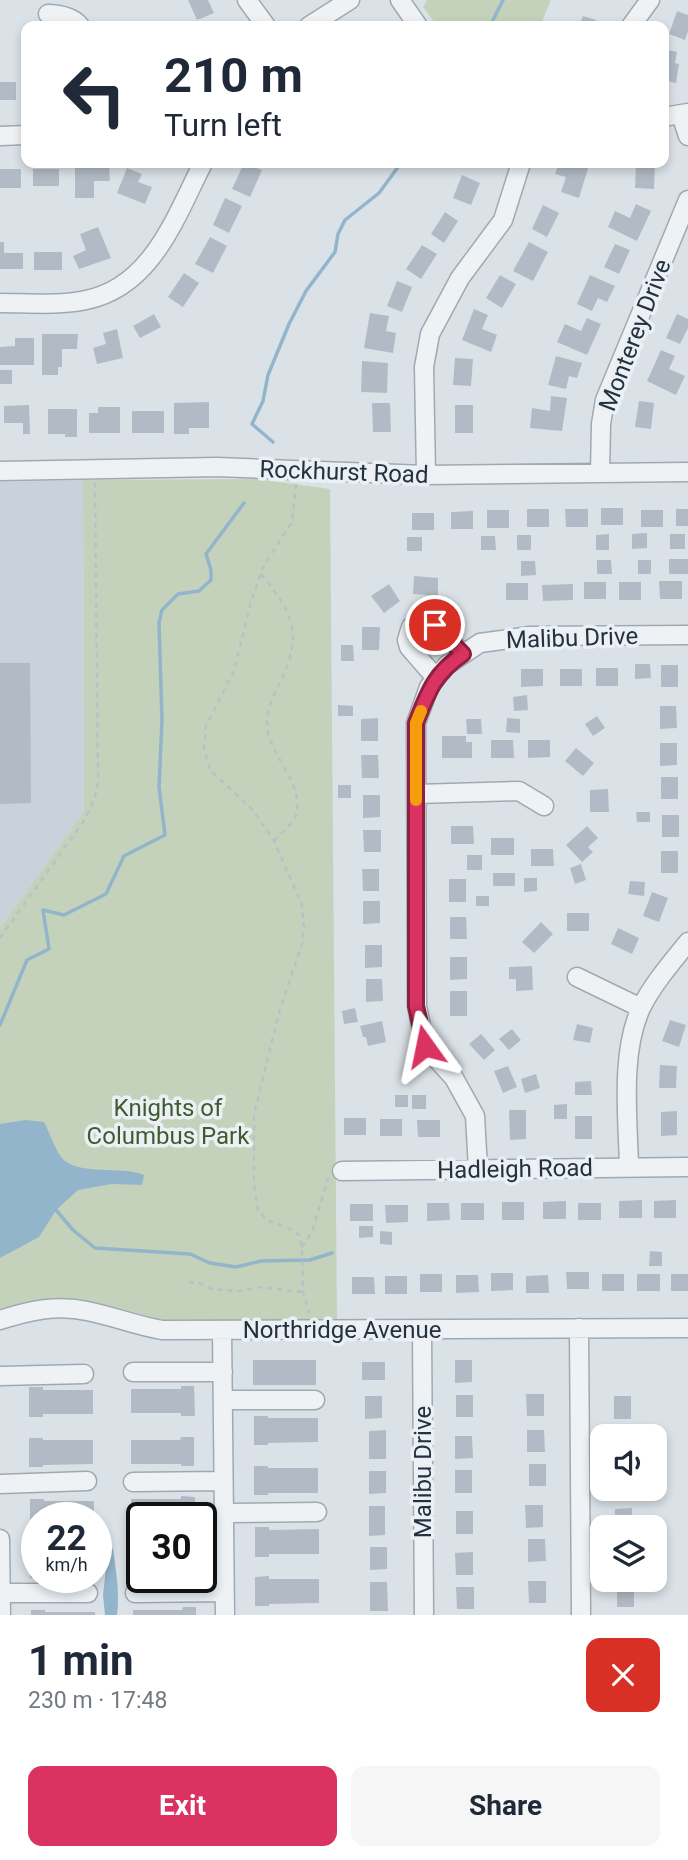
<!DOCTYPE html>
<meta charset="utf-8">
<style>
:root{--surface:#fff;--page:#f6f6f7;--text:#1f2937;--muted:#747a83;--accent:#da3361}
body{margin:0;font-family:Roboto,sans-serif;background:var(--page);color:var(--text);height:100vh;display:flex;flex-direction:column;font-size:26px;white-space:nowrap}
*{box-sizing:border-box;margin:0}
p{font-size:23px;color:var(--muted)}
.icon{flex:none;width:38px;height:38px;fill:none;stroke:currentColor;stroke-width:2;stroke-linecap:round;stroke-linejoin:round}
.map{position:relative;height:1615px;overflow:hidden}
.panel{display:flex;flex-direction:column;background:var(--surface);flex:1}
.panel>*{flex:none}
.hud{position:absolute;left:21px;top:21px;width:648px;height:147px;border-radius:14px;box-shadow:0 4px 10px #0003;background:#fff;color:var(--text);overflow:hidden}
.tools{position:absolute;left:590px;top:1424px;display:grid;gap:14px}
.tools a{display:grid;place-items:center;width:77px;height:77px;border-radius:14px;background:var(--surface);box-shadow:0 4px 10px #0003;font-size:35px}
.speed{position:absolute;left:21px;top:1502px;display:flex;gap:14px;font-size:35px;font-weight:700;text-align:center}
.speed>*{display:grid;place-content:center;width:91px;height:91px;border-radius:50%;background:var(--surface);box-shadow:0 4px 10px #0003;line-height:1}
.speed small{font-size:18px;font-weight:400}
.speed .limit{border:4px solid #111;border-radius:10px;background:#fff;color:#111}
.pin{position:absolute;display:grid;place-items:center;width:60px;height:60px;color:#fff;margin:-30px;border:4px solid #fff;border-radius:50%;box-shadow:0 2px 7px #0007}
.me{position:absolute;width:77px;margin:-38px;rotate:348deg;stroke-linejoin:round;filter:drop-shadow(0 0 5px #0008)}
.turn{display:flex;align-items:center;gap:24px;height:147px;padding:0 28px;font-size:32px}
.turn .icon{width:91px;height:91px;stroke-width:2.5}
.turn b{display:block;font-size:49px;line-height:60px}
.round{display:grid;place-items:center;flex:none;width:74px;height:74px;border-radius:14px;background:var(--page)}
.head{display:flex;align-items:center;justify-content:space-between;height:119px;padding:0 28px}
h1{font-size:42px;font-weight:700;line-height:52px}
.action{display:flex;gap:14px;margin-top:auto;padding:14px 28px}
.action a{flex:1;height:80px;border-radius:14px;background:var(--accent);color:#fff;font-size:28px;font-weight:700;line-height:80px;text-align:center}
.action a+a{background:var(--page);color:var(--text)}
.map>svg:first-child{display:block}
.built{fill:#c9d1da}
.green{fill:#c4d2bc}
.water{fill:#92b5cb}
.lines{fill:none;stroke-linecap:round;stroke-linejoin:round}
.stream{stroke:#92b5cb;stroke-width:3.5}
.building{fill:#b2bbc5}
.minor-casing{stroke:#a0a9b1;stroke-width:21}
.path{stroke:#b9c0c6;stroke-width:2.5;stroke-dasharray:5 5;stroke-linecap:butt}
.minor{stroke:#eef2f5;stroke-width:18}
.route-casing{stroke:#8e213f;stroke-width:18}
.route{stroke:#da3361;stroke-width:12}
.slow{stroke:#f59e0b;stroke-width:12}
.labels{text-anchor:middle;stroke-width:7;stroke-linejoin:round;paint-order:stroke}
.street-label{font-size:24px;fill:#24313f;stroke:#ebf0f5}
.park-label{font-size:24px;fill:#3e5c30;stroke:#ebf0f5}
</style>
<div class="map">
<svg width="688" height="1615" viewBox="0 0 688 1615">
<rect width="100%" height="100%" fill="#dbe2e7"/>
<path class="built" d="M83,480L84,811L0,928V482Z"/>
<path class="green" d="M427,0H551L540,26H437L423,7Z
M257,479L330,489L337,1321H155L55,1300L35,1302L0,1312V928L84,811L83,480Z"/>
<path class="water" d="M26,1120L44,1122C50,1133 54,1147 61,1157C77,1177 121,1165 144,1175L142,1185L112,1184L78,1190L56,1210L39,1237L0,1258V1124Z
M111,1547L113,1549C116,1571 120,1592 117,1615H105L103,1595L108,1550Z"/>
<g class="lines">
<path class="stream" d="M490,26L503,0
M273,442L252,424L263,401L268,375L289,324L306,291L335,252L338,234L345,220L379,193L401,163
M0,1025L27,960L49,949L43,910L64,915L106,894L124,856L165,835L159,787L162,720L159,623L162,610L178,594L199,591L211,580V570L206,554L244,503
M56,1210L73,1230L95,1248L190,1254L210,1263L236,1267L261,1261L310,1260L332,1253"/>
</g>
<path class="building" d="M188,0H208L214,13L197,20Z
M677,11L688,15V31L685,40L669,34Z
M583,16L596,20L594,26H579Z
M663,49L677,52L675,63L679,64L676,83L663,80Z
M0,82H16V100H0Z
M244,163L262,170L250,197L232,189Z
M559,163H580L589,165L579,198L561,192L566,177L555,174Z
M636,163H655L654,189L635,188Z
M75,164L109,165L110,181H94V198H75Z
M127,168L142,174L138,182L152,187L145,204L117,193Z
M0,169H21V188H0Z
M33,169H59V186H33Z
M462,175L480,183L471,205L453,198Z
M225,198L242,206L229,233L213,225Z
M636,204L651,211L637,241L608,227L615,211L630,218Z
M543,205L559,213L547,237L532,229Z
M445,212L458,221L444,243L431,234Z
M98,227L111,258L79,269L73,256L86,250L80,234Z
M210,237L227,246L213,273L195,264Z
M0,242H4V253H23V269H0Z
M529,242L548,252L533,281L513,271Z
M615,244L630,250L619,274L604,267Z
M422,245L437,254L421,279L406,269Z
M34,252H62V270H34Z
M184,273L199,283L183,307L168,297Z
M500,275L516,284L502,308L486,298Z
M590,275L615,286L607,302L598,298L592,311L577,304Z
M397,281L412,287L402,312L387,306Z
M474,309L488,315L482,329L497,335L491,352L462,340Z
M370,313L389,316L386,331L396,333L393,353L364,348Z
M154,314L161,327L140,338L133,326Z
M677,314L688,319V328L680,344L666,338Z
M587,318L601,324L587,355L557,342L565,324L581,331Z
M117,329L123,358L97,364L93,348L106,344L103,333Z
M42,334H78L77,349H62V367H58V375H42Z
M15,338H34V365H0V347L15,346Z
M661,350L675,356L669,369L685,376L676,395L647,381Z
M556,356L582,363L577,378L569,376L566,389L548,385Z
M455,358L473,359L471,386L453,385Z
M362,361L388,363L387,393L361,392Z
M0,370H12V384H0Z
M551,396L567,398L562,431L530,428L532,408L550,411Z
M639,401L654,403L651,429L635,427Z
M209,402V428H189V434H174V403Z
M372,403H390L391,432H373Z
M29,405L30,434H23V423H4V406Z
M455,405H473V433H455Z
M98,407H120V433H89V413H98Z
M48,409H77V437H65V434H48Z
M132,411H164V433H132Z
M601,508H623V525H601Z
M527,509H549V527H527Z
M565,509H588V527H566Z
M676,509H688V526H676Z
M487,510H509V528H487Z
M641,510H663V527H641Z
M473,511V529H451V512Z
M412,513H434V530H412Z
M647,533V548L632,549V534Z
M609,534V550H596V535Z
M670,534H685V549H670Z
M517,535H531V550H517Z
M481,536H495L496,550H481Z
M407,537H422V551H407Z
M669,559H688V574H669Z
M597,560H611L612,574H597Z
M638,560H651V574H638Z
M521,561H535L536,575L521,576Z
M414,576L438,578V596L413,594Z
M659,581H682V599H660Z
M584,582H606V599H584Z
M619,582H641V600H619Z
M506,583H528V600H506Z
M389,584L400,601L384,613L371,596Z
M573,584V600L543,601L542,585Z
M362,627H380L379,650H362Z
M341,645H353L354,661H341Z
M0,663H30L31,803L0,804Z
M635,664H650L651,678L635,679Z
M661,665H678V687H661Z
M596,668H618V686H596Z
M521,669H543V686L521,687Z
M560,669H582V686H560Z
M527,695L528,710L514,711L513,697Z
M338,705L353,706V716H338Z
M660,706H676L677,728L660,729Z
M597,716L605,728L593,736L585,724Z
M378,718V741H361V719Z
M507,718L520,719V733L506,732Z
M466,719H481L482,734H467Z
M442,736H466V742H472V758H442Z
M491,740H513L514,758H491Z
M528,740H550V757L528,758Z
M660,743H677V765L660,766Z
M576,748L594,763L583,776L565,761Z
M361,755H378L379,778H362Z
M661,777H678V799H661Z
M338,785H351V798H338Z
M608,789L609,812H590V790Z
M363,795H380V817L363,818Z
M636,812H650V822H637Z
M662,815H679V837H662Z
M451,826H473L474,844H451Z
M587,826L598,838L588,847L593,852L582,862L566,845Z
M363,830H381V852H364Z
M491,838H514V855H491Z
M531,849H553L554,866H531Z
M661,851H678V873H661Z
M467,855H482V870H467Z
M581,864L586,880L575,884L570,868Z
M362,869H379V891H363Z
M493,873H515V886H493Z
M524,878H537V891L524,892Z
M449,879H466V902H449Z
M630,881L645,882L644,896L628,894Z
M652,892L668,898L659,922L643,916Z
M476,896H489V906H476Z
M363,901H380V923L363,924Z
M567,913H589V931H567Z
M450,917H466L467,939H450Z
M541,922L553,934L534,953L522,942Z
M618,928L639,938L632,954L611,944Z
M365,945H382V967L365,968Z
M450,957H467V979L450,980Z
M532,966L533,990L516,991V979H509V967Z
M366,979H382L383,1001L366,1002Z
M450,991H467V1016H450Z
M355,1008L358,1022L344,1024L342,1011Z
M670,1020L686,1025L679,1047L662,1041Z
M382,1021L386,1042L368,1046L366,1037H363L360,1026Z
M577,1024L593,1028L590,1043L573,1040Z
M512,1029L521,1040L509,1050L499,1039Z
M481,1034L495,1050L484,1060L469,1044Z
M660,1065L677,1066L676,1088H659Z
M508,1066L517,1087L503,1093L494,1071Z
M536,1074L540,1088L525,1093L521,1079Z
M591,1081L592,1095H575V1082Z
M395,1095H408V1107H395Z
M412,1095H426V1109H412Z
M567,1104V1119H554V1105Z
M509,1110H526V1139L510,1140Z
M677,1111V1135L661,1136V1112Z
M575,1116H592V1139H575Z
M344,1118H366V1135H344Z
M380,1119H402V1136H380Z
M417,1120H440V1137H418Z
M642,1200V1218H619V1201Z
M676,1200V1218H654V1201Z
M566,1201V1219H543V1202Z
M502,1202H524V1220H502Z
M427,1203H449L450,1220L427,1221Z
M461,1203H484V1220H461Z
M578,1203H601V1220H578Z
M350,1204H373V1221H350Z
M385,1205H408V1222L386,1223Z
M359,1226H373V1237L359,1238Z
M380,1231L392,1232V1245L380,1244Z
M650,1251L662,1252V1266H649Z
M566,1272H589V1289H567Z
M491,1273H513V1290L491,1291Z
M420,1274H442V1292H420Z
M602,1274H624V1291H602Z
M637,1274H660V1291H637Z
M671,1274H688V1291H671Z
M456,1275H478L479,1292L456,1293Z
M548,1275L549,1293H526V1276Z
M385,1276H407V1294H385Z
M352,1277H374L375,1294H352Z
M253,1360H316V1385H253Z
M455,1360H472V1382L455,1383Z
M362,1362H385V1380H362Z
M181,1386H194L195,1416H181V1413H131V1389H181Z
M29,1387H43V1390H93V1414H43V1417H29Z
M526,1394H544V1416H527Z
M456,1395H473V1417H456Z
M365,1396H382V1418L365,1419Z
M614,1396H631V1419H614Z
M254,1416H268V1418H318V1442L268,1443V1445H254Z
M386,1430V1459H369V1431Z
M527,1430H544L545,1452H527Z
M455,1436H472L473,1458L455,1459Z
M181,1437H194V1466H181V1464H131V1440H180Z
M29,1438H43V1440H93V1464L43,1465V1467H29Z
M529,1464H546V1486H529Z
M254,1466H268V1468H318V1493H268V1495H254Z
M455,1470H472V1493H455Z
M369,1471H386V1493L369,1494Z
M615,1489H632V1497L615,1498Z
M181,1496L195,1497V1517H142V1524H131V1499H181Z
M30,1499H44V1501H94V1517H37V1528H30Z
M525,1505H543V1527L526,1528Z
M369,1506H385V1535L369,1536Z
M632,1508V1528H615V1509Z
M456,1511H473V1534H456Z
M255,1527H269V1530L319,1529V1554H269V1557H255Z
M528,1539H545L546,1561L528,1562Z
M370,1547H387V1569L370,1570Z
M37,1548V1578H30V1549Z
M132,1550H142V1575H132Z
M473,1552V1575H456L455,1553Z
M269,1576V1579H319V1603L269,1604V1606H255V1577Z
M528,1581H546V1603H529Z
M370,1582H387L388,1611H370Z
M634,1584V1607H617V1585Z
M456,1587H474V1609H457Z
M183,1607H196V1615H133V1610H182Z
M31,1610H45V1612H95V1615H31Z"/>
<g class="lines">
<g class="minor-casing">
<path id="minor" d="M247,0L266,26
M400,0L418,26
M48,14C59,15 73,16 80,26
M309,26L350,0
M631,26L650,0
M681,115L688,136
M663,117L688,113
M0,136L26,135
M0,303C28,303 58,306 86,300C152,287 176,216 203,163
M0,471L217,467L426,475L688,472
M600,473L601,424L605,400L688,200
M426,475L424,367L430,334L460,278L503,220L521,163
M436,678L409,647L407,640L411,627L422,621L435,625L463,654
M416,794L519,791L544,806
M577,977L641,1008
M629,1168C628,1119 620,1053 641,1008C652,985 672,962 688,942
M478,1169L475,1116L454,1078L425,1046L417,1006L416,723L429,687L436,678L447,665L480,643L530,636L688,635
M342,1171L688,1167
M0,1320C28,1311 57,1304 87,1311C113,1316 137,1326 162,1330L688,1328
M579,1328L581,1615
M222,1330L225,1615
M422,1330L424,1615
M133,1372H223
M0,1376L84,1374
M223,1400H315
M133,1482L223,1481
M0,1484L87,1481
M224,1513L317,1512
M0,1539L1,1615
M0,1593H88
M135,1593L224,1592"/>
</g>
<path class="path" d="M296,484L292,522L263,567L251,602L234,671L206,726L204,748L210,770L252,809L274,841L302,905L304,927L302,944L280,1009L254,1114V1185L258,1211L269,1221L287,1227L299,1235L302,1247L303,1292L309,1313
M261,574C293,613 303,633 281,681C275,693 267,707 267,721C266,753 302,779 297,812C295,822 281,833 274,841
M0,938L83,822L94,801L98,783L95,483
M302,1247L312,1232L328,1178
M189,1282L199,1283L211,1289L239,1291L260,1287L303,1292"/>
<use href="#minor" class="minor"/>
</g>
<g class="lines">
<g class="route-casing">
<path id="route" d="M425,1046L416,1006V723C428,692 434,674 463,654L435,625"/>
</g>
<use href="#route" class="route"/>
<path class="slow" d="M416,800V723L421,711"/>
</g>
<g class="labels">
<g class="street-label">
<text transform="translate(635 335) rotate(-69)" y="8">Monterey Drive</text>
<text transform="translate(344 472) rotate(2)" y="8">Rockhurst Road</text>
<text transform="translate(572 638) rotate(-2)" y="8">Malibu Drive</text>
<text transform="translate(515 1169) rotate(-1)" y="8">Hadleigh Road</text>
<text x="342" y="1338">Northridge Avenue</text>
<text transform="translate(423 1472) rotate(-90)" y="8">Malibu Drive</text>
</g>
<g class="park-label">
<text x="168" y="1116">Knights of<tspan x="168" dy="28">Columbus Park</tspan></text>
</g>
</g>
</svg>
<div class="tools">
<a><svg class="icon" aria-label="sound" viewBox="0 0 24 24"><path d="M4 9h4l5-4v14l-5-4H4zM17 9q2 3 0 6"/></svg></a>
<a><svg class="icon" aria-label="layers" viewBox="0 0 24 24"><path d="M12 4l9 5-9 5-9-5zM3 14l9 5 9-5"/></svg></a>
</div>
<div class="speed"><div>22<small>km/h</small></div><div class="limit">30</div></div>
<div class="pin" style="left:435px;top:625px;background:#d93025"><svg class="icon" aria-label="arrive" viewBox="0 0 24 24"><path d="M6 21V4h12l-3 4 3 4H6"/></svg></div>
<svg class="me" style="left:425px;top:1046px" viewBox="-20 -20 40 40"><path d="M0-17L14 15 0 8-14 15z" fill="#da3361" stroke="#fff" stroke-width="4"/></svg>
<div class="hud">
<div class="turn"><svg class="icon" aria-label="left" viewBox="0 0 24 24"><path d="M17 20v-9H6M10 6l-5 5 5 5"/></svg><div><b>210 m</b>Turn left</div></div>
</div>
</div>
<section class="panel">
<div class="head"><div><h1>1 min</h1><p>230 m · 17:48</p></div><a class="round" style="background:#d93025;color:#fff"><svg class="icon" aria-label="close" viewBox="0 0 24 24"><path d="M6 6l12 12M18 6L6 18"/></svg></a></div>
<div class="action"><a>Exit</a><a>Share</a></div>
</section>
